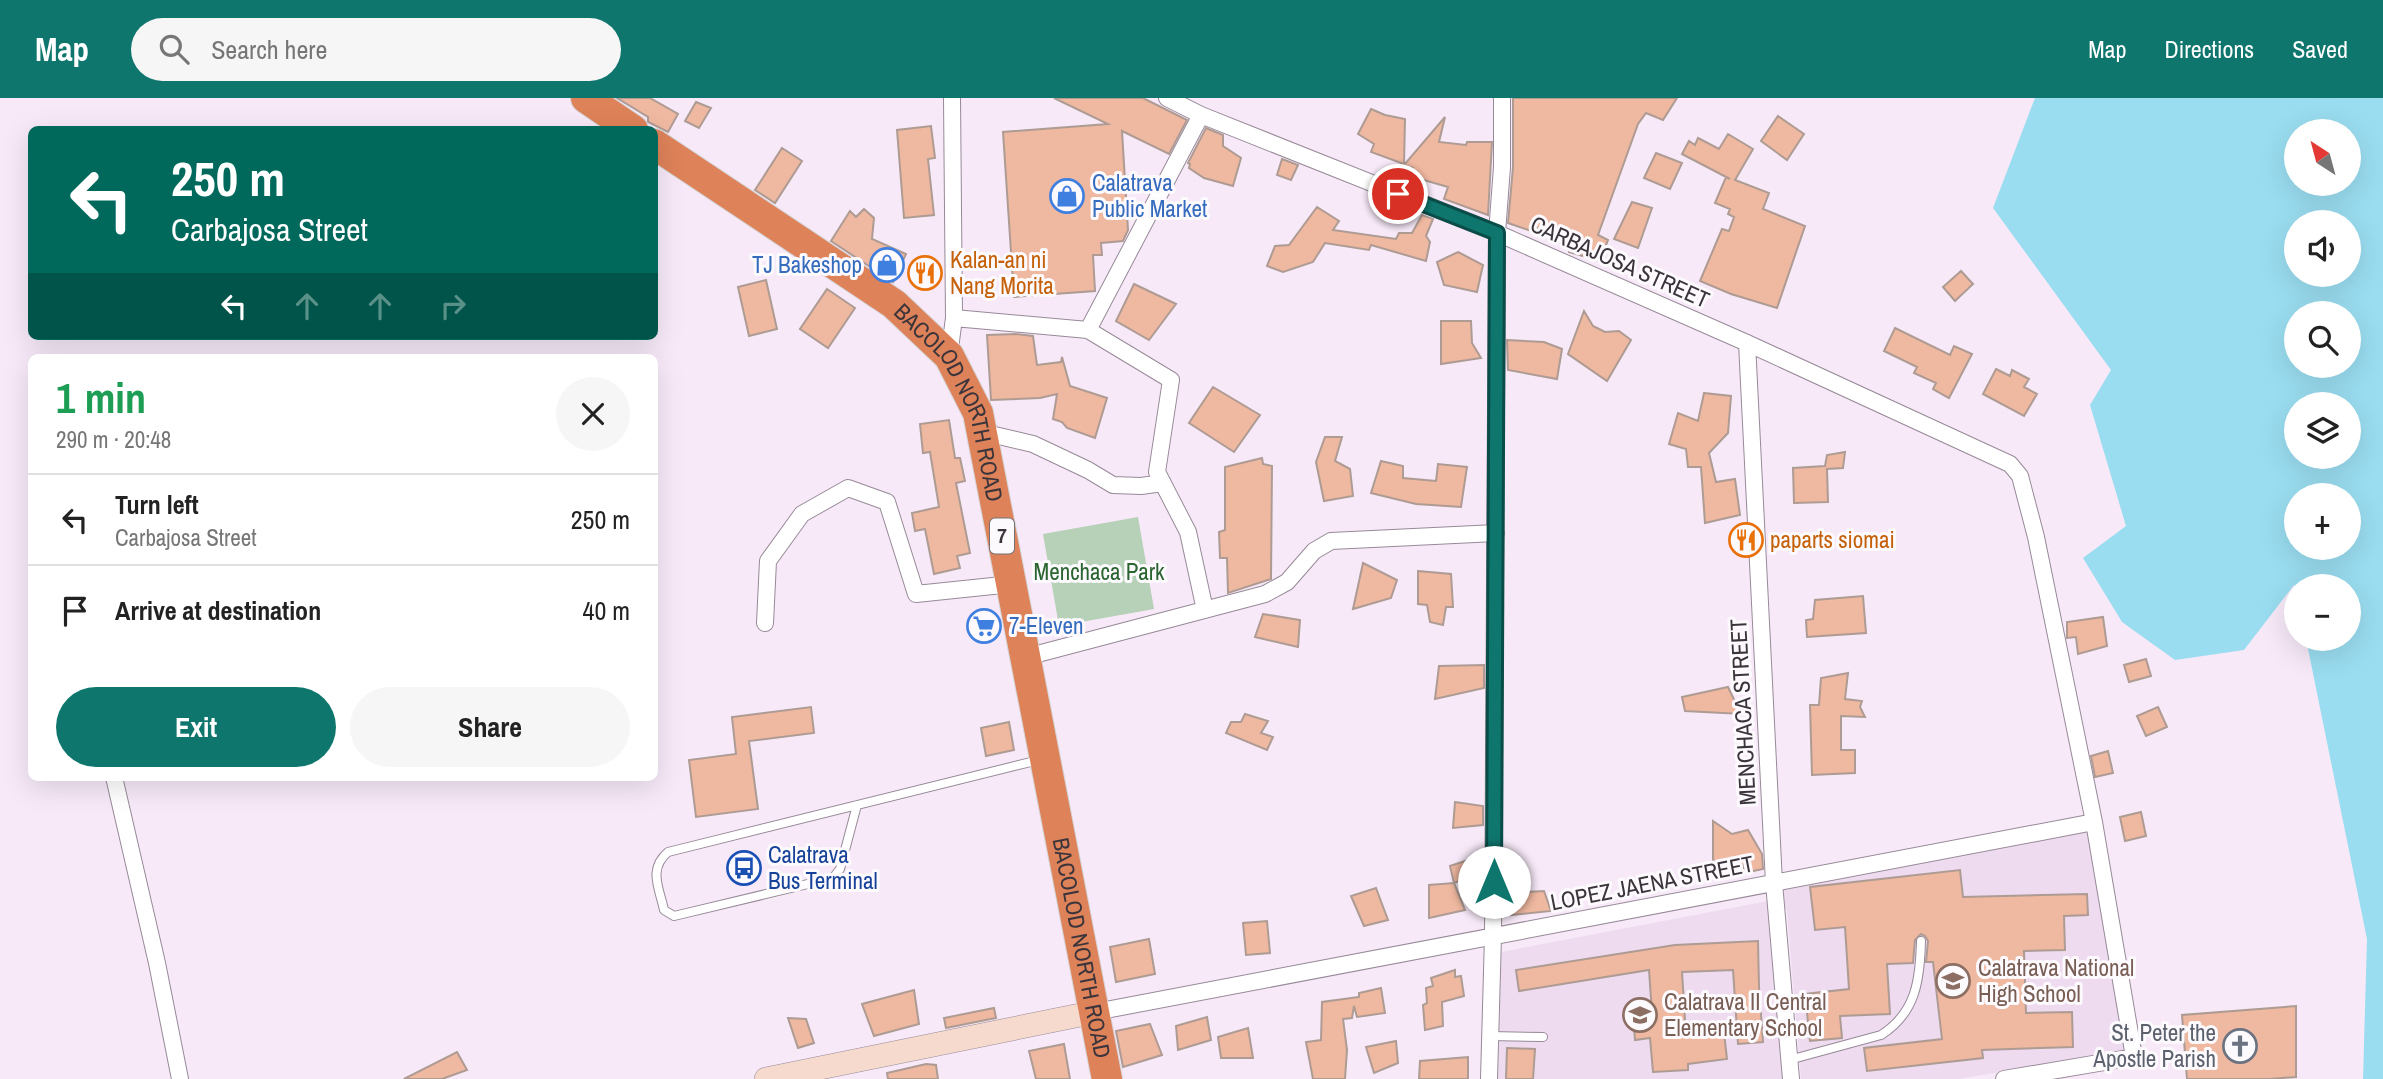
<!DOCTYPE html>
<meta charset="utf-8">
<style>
:root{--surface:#fff;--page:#f6f6f6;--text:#222;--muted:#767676;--line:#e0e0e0;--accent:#0f766e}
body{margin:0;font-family:"Archivo Narrow",sans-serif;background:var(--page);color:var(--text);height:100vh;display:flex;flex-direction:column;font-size:26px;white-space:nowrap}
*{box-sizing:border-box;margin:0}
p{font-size:23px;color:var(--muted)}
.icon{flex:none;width:38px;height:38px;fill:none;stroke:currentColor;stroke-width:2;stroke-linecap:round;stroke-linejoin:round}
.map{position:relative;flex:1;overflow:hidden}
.side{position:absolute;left:28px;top:256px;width:630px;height:427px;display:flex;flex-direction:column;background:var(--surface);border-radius:10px;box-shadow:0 7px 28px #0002}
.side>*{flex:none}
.guide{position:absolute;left:28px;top:28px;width:630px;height:214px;border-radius:10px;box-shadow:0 7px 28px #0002;background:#00695c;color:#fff;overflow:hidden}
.needle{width:46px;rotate:324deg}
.fabs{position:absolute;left:2284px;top:21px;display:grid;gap:14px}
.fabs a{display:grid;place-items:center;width:77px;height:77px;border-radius:50%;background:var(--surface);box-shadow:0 7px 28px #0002;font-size:35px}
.pin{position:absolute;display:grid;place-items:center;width:60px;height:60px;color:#fff;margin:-30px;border:4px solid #fff;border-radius:50%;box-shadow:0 2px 7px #0007}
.me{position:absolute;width:77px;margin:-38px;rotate:0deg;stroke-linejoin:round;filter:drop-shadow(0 0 5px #0008)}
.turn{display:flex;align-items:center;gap:24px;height:147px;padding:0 28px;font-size:32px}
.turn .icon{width:91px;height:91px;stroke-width:2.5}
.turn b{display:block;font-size:49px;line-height:60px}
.lanes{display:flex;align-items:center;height:66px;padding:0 28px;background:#0003;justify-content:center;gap:35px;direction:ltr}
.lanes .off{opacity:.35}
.round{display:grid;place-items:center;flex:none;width:74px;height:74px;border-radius:37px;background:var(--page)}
.headline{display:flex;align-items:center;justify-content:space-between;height:119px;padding:0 28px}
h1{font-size:42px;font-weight:700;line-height:52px;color:#1e9e55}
.primary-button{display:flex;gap:14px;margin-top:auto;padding:14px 28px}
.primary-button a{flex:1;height:80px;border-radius:42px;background:var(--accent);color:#fff;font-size:28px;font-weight:700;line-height:80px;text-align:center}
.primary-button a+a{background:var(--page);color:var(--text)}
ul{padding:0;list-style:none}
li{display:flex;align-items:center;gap:21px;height:91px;padding:0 28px;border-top:2px solid var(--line)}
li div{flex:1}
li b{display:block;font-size:26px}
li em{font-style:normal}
header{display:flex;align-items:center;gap:42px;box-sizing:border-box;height:98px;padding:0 35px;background:var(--accent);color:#fff}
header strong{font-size:33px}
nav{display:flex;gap:38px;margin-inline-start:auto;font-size:24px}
.search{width:490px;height:63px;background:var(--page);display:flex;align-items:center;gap:18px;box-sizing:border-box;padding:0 24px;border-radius:38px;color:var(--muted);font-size:26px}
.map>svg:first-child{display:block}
.built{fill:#eedbf0}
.green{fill:#b6d1b7}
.water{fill:#9addf0;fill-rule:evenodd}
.building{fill:#efb8a0;stroke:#ae9b93;stroke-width:2}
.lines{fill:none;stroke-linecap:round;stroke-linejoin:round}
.lane-casing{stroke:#978a98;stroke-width:10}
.street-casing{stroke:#978a98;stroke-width:18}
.secondary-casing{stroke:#978a98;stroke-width:24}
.highway-casing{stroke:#d4d3d4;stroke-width:32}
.lane{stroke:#fff;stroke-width:8}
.street{stroke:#fff;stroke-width:16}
.secondary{stroke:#f5dacd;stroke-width:23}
.highway{stroke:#de8259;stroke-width:30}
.route-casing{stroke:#0a4d48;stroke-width:18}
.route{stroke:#0f766e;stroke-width:12}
.labels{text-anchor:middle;stroke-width:6;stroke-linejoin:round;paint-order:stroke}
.shield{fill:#fdfafe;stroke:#757076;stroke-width:2}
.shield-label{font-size:21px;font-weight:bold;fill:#3b353b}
.shop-label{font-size:23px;fill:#366cbe;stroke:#fdfafe;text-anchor:start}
.food-label{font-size:23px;fill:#c56008;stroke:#fdfafe;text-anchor:start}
.street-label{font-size:23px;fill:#3b353b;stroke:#fdfafe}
.park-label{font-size:23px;fill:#2a6531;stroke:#fdfafe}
.transit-label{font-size:23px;fill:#164399;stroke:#fdfafe;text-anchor:start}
.education-label{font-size:23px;fill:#785e54;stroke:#fdfafe;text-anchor:start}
.worship-label{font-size:23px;fill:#5b616d;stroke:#fdfafe;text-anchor:end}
</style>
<header>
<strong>Map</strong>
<div class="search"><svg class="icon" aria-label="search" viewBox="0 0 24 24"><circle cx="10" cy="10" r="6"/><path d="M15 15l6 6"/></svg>Search here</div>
<nav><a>Map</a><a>Directions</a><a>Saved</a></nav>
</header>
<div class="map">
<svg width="2383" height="981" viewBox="0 0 2383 981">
<rect width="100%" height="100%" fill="#f7e9f8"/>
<path class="built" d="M2088,733L2125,953L1959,981H1801L1787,813L1774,785Z
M1768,803L1786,981H1498L1501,854Z"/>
<path class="green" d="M1138,419L1154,511L1059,528L1043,436Z"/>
<path class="water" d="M2035,0H2383V981H2363L2367,841L2306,541H2348V488H2296V493L2294,487L2244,552L2175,562L2122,524L2083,460L2126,428L2090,307L2111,272L1993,110ZM2296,33H2348V86H2296ZM2296,124H2348V177H2296ZM2296,215H2348V268H2296ZM2296,306H2348V359H2296ZM2296,397H2348V450H2296Z"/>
<path class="building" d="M617,0H650L678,16L668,34L648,24V19Z
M1054,0H1143L1187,22L1169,56L1122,33L1128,132L1123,143L1101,145L1102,157H1093L1095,193L1014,199L1003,34L1108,26Z
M1513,0H1677L1663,22L1646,15L1638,26L1598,137L1608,142L1600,163L1569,154L1570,149L1534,128L1531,133L1508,125L1513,69Z
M696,4L711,10L699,30L685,23Z
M1371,11L1385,17L1405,21L1404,66L1371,54L1374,46L1358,36Z
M1778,18L1804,36L1787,62L1761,43Z
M1445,19L1439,44L1466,47L1467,44H1492L1488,117L1444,101L1448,89L1410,78L1413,70L1404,67Z
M931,28L935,60L928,61L934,117L904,120L897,32Z
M1206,30L1223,37V48L1241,60L1233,88L1204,80L1189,70L1190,66L1188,65Z
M1728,36L1753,51L1735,82L1769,95L1763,111L1805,128L1777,210L1731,196L1700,183L1722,131L1729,133L1734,119L1728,116L1730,111L1715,105L1726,79L1730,81L1682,56L1689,43L1695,47L1698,40L1719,51Z
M782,50L802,63L775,105L755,92Z
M1656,55L1682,65L1670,91L1644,80Z
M1282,61L1298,67L1291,82L1277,77Z
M1632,104L1652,110L1638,150L1614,141Z
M1317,109L1339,123L1333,132L1396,141L1399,135H1412L1422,117L1433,121L1426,138L1430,144L1426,163L1371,147L1369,152L1325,145L1313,164L1283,174L1267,168L1275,148L1289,147Z
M864,111L874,120L872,141L906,156L893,184L831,143L850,113L856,119Z
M1458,154L1483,167L1477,194L1444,187L1437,164Z
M1961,173L1973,186L1955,203L1943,189Z
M766,182L777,231L749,238L738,189Z
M1134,186L1176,206L1149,242L1116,223Z
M827,191L855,210L828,250L800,231Z
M1584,213L1593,228L1605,234L1619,233L1631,242L1607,283L1568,256Z
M1441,223H1471L1472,245L1481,260L1441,266Z
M1895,230L1950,257L1954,248L1972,256L1949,300L1933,291L1936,285L1914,275L1917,269L1884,253Z
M1016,236L1033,238L1037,267L1061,264L1062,259L1070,288L1107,300L1095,340L1067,330L1062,324L1053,321L1057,296L1040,300L991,302L987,237Z
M1507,242L1544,244L1562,251L1557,281L1508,272Z
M1996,271L2010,278L2012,272L2029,281L2024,289L2037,296L2024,318L1983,296Z
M1213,289L1260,317L1234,354L1189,325Z
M1704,295L1731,298L1728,335L1709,355L1716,384L1735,381L1740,417L1705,425L1701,369H1688L1686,351L1669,346L1678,315L1698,323Z
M949,322L955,360H960L965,383L956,385L970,455L957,458L960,470L934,476L925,431L915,433L912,415L939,409L930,354L923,355L920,326Z
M1325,339H1342L1335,363L1350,371L1353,398L1324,403L1316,364Z
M1845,354L1843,370L1827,371L1828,404L1794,405L1793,370L1825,368L1827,357Z
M1262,360L1263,366L1272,368L1271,481L1228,495L1227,460H1220L1219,434L1225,432V369Z
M1381,363L1403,368V380L1436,383L1438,366L1467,369L1461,409L1416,406L1371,395Z
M1363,465L1397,482L1391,500L1353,511Z
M1418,473L1451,476L1453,509H1446L1443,527L1430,524L1427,507L1418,506Z
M1863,498L1866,535L1807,539L1806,522L1813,521L1815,502Z
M1263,516L1300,522L1298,549L1255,539Z
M2103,519L2107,548L2078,556L2076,539L2067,540V524Z
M2146,561L2151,578L2129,584L2124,567Z
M1484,567V590L1435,601L1439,568Z
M1848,575L1845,601L1862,603L1860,609L1865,619L1841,618V652H1855V675L1812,677L1810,607H1819L1821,580Z
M1728,589L1741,616L1685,613L1682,599Z
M811,609L814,635L749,643L758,711L696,719L689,662L736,656L732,619Z
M2158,609L2167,629L2146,638L2137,618Z
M1245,616L1268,623L1261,635L1273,639L1267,652L1226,635L1231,624H1241Z
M1009,624L1014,652L986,658L981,630Z
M2108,653L2113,675L2095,679L2091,658Z
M1455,704L1483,708V727L1453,730Z
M2141,714L2146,738L2125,743L2120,719Z
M1713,723L1732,736L1748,732L1762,756L1763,771L1744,775V767L1713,763Z
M1471,761L1475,778L1454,785L1450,768Z
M1960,772L1963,799L2087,796L2088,817L2064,818L2065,852L2024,853L2026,915L2072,914L2073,949L1982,952L1983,960L1867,973L1864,950L1942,941L1933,864H1926L1928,843L1925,838L1921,836L1915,842L1913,865L1887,866L1890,916L1840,918L1842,940L1810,943L1805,896L1849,891L1845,829L1815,832L1810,789Z
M1454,785L1465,812L1429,820V787Z
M1376,790L1388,822L1364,828L1351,798Z
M1544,793L1551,813L1512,817L1526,794Z
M1267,823L1270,855L1246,857L1243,825Z
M1149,841L1155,876L1116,884L1110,849Z
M1758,843L1759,889L1763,944L1738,946L1733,872L1682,874L1686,939L1724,935L1727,961L1688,966V972L1653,974L1650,940L1635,942L1633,916L1652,915L1649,872L1519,893L1516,872L1675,847Z
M1455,872V879L1461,878L1464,898L1442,904L1443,928L1425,932L1423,907L1427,905L1426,890L1433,888L1431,880Z
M1381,890L1385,915L1357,919L1354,908L1352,920L1343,921L1347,952L1345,981H1313L1306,944L1321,942L1322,904L1359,899V895Z
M914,892L919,926L874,938L862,906Z
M2296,908V979L2269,981H2187L2182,917Z
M994,910L996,920L946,930L944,920Z
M1207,919L1211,942L1178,952L1176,928Z
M788,920L806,921L814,945L798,950Z
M1150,926L1162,957L1123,969L1116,933Z
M1248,930L1253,960H1221L1218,939Z
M1396,943L1398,965L1374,975L1366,949Z
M1064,946L1070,981H1036L1029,953Z
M1507,950L1535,951L1533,981H1506Z
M457,954L467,972L442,981H404Z
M1468,959V981H1419L1420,963Z
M926,966L936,967L938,981H888L887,975Z"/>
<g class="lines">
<g class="lane-casing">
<path id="lane" d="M857,707L840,771L833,780L674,818L664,812C659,789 648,771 668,754L1039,662
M1490,938L1543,939
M1789,962L1881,937C1916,915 1920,882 1921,843"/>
</g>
<g class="street-casing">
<path id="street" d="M952,0L954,220
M1167,0L1201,17L1497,135L1747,245L2010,366L2020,378L2036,439L2094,724L2134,959L2004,981
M1088,232L1171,282L1157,374L1188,434L1205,512
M1747,245L1774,785L1791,981
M949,258L954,220L1088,232L1201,17
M982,334L1033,346L1088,372L1113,387L1141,388L1163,385
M765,525L768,463L802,416L848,390L887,404L916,496L1012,486
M1026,559L1265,496L1287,484L1314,453L1331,443L1496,435
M114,679L157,865L180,981
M1095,914L2094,724
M1489,981L1493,838L1497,135L1502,69V0"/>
</g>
<g class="secondary-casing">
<path id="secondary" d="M766,981L1095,914"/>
</g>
<g class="highway-casing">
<g id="highway">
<path d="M586,0L633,32"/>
<path id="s1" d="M654,46L894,206L949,258L978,315L1107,981"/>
</g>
</g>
<use href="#lane" class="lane"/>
<use href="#street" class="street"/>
<use href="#secondary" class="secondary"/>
<use href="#highway" class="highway"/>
</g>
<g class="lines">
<g class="route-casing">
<path id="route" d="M1398,96L1497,135L1494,784"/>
</g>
<use href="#route" class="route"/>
</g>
<defs>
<g id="shop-ring" transform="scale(1.75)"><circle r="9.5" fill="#fdfafe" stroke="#3f7fe0" stroke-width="1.5"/><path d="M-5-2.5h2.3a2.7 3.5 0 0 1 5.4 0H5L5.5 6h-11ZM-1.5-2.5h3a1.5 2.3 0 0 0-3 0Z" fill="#3f7fe0"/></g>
<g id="restaurant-ring" transform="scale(1.75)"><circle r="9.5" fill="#fdfafe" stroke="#e8710a" stroke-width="1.5"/><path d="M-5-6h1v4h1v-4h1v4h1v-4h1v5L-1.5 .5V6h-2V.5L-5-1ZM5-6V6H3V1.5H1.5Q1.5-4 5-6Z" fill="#e8710a"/></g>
<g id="supermarket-ring" transform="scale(1.75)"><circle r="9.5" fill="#fdfafe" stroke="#3f7fe0" stroke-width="1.5"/><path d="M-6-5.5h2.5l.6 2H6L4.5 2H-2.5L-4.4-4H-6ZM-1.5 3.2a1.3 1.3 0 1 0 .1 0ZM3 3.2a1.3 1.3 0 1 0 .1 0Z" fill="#3f7fe0"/></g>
<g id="bus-ring" transform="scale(1.75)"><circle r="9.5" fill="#fdfafe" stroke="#1a4fb4" stroke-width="1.5"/><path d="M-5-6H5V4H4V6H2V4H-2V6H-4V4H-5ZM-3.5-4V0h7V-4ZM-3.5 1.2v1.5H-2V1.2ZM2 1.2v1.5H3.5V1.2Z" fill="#1a4fb4"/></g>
<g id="school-ring" transform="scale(1.75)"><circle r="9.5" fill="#fdfafe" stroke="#8d6e63" stroke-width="1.5"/><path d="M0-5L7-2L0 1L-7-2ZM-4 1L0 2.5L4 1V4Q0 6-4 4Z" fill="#8d6e63"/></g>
<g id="church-ring" transform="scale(1.75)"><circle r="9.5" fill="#fdfafe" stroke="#6b7280" stroke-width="1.5"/><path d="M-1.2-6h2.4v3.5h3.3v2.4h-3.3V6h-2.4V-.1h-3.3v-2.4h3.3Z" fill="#6b7280"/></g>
</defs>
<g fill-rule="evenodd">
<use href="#shop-ring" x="1067" y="98"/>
<use href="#shop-ring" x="887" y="167"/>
<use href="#restaurant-ring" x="925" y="175"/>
<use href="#restaurant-ring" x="1746" y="442"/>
<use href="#supermarket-ring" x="984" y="528"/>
<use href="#bus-ring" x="744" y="770"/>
<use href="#school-ring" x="1953" y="883"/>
<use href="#school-ring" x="1640" y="917"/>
<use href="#church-ring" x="2240" y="948"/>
</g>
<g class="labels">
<rect class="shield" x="990" y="420.5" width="24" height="35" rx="5"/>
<g class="shield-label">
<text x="1002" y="445">7</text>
</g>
<g class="shop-label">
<text x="1092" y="93">Calatrava<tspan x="1092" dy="26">Public Market</tspan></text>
<text x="862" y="175" text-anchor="end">TJ Bakeshop</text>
<text x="1009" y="536">7-Eleven</text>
</g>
<g class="food-label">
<text x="950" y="170">Kalan-an ni<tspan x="950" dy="26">Nang Morita</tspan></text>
<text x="1770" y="450">paparts siomai</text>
</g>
<g class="street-label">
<text transform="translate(1620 164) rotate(24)" y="8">CARBAJOSA STREET</text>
<text dy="8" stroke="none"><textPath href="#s1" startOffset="406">BACOLOD NORTH ROAD</textPath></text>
<text transform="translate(1743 614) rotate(-93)" y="8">MENCHACA STREET</text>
<text transform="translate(1652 785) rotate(-11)" y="8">LOPEZ JAENA STREET</text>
<text dy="8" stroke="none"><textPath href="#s1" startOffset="973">BACOLOD NORTH ROAD</textPath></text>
</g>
<g class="park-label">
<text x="1099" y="482">Menchaca Park</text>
</g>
<g class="transit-label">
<text x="768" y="765">Calatrava<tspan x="768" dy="26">Bus Terminal</tspan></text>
</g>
<g class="education-label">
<text x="1978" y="878">Calatrava National<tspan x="1978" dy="26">High School</tspan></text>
<text x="1664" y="912">Calatrava II Central<tspan x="1664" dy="26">Elementary School</tspan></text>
</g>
<g class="worship-label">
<text x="2216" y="943">St. Peter the<tspan x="2216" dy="26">Apostle Parish</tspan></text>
</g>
</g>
</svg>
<div class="fabs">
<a><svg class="needle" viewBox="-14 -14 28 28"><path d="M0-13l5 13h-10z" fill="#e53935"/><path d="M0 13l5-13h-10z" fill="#767676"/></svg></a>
<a><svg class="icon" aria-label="sound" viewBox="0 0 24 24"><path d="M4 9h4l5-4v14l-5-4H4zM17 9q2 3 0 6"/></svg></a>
<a><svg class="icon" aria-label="search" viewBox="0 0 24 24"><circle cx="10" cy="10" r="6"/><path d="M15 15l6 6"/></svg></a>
<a><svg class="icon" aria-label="layers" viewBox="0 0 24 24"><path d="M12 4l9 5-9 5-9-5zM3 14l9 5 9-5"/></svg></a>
<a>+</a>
<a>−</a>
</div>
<div class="pin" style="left:1398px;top:96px;background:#d93025"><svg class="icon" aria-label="arrive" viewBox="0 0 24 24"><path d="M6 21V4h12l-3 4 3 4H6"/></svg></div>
<svg class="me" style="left:1494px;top:784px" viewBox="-20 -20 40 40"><circle r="19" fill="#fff"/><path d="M0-13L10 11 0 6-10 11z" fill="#0f766e"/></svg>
<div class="guide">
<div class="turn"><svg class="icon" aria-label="left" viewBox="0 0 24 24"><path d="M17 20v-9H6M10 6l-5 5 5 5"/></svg><div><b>250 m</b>Carbajosa Street</div></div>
<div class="lanes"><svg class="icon" aria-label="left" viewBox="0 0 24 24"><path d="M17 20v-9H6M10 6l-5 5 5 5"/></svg><svg class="icon off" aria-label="ahead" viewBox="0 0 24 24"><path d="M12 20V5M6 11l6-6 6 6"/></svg><svg class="icon off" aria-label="ahead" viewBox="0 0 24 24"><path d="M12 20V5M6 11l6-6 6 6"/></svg><svg class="icon off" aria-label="right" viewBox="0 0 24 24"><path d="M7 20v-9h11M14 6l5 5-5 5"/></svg></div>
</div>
<section class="side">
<div class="headline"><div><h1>1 min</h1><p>290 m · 20:48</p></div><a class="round"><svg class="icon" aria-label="close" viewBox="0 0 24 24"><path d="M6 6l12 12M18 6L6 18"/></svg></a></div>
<ul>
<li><svg class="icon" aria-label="left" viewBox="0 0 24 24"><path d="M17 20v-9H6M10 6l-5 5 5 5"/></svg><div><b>Turn left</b><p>Carbajosa Street</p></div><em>250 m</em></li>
<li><svg class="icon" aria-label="arrive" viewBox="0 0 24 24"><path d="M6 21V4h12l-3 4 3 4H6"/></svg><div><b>Arrive at destination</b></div><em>40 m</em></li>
</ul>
<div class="primary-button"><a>Exit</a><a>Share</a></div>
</section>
</div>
